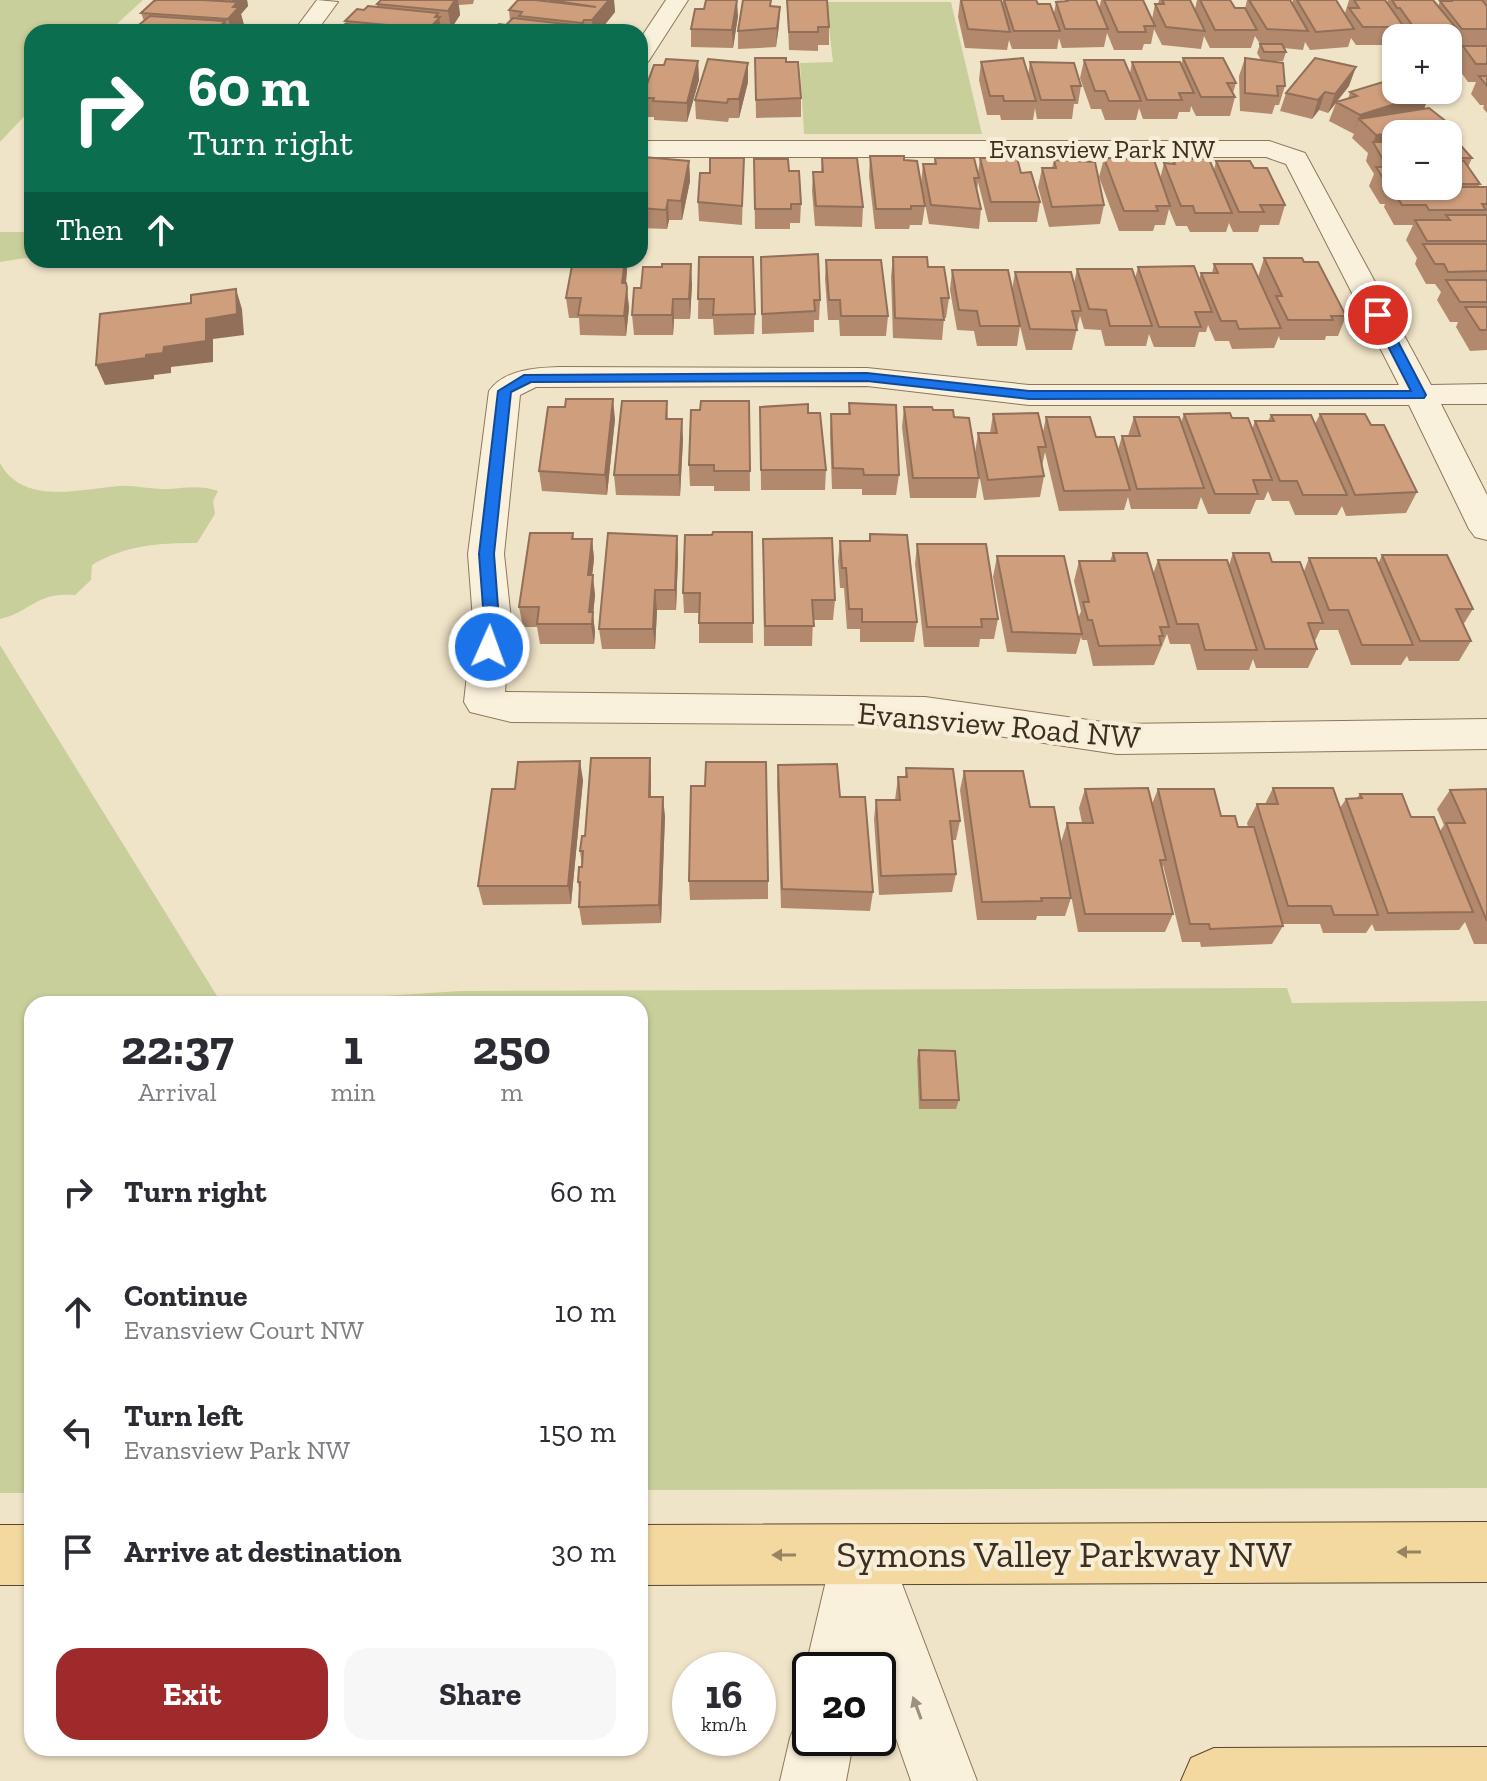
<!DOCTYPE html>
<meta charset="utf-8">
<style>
:root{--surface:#fff;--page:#f7f7f7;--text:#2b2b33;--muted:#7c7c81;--accent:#9e2a2b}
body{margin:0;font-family:"Zilla Slab",serif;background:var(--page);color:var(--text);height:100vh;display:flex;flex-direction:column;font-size:30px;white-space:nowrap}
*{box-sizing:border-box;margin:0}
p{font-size:26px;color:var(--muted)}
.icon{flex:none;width:44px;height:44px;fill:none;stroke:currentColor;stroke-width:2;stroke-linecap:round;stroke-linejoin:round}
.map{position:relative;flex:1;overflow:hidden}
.side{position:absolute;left:24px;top:996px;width:624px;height:760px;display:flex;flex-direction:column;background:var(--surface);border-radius:24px;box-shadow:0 2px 6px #0004}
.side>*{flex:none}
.top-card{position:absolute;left:24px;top:24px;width:624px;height:244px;border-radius:24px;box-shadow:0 2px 6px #0004;background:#0b6e4f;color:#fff;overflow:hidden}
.fabs{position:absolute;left:1382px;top:24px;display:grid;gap:16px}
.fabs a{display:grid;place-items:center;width:80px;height:80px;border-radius:16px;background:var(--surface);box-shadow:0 2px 6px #0004;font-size:40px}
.speed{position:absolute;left:672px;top:1652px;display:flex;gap:16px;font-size:40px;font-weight:700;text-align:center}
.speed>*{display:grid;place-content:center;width:104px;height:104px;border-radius:50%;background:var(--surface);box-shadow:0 2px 6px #0004;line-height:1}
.speed small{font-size:20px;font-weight:400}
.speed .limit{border:4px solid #111;border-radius:12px;background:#fff;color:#111}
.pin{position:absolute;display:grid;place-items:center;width:68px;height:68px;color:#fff;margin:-34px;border:4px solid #fff;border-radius:50%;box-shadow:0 2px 8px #0007}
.me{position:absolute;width:88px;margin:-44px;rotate:2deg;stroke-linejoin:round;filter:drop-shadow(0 0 6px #0008)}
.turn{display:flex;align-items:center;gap:28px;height:168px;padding:0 32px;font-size:36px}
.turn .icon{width:104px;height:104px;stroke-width:2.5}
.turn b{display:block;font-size:56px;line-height:68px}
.then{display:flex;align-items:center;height:76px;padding:0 32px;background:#0003;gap:16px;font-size:30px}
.eta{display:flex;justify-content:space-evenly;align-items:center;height:136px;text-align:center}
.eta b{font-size:48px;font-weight:700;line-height:56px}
.primary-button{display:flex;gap:16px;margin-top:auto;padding:16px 32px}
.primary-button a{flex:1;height:92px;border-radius:24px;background:var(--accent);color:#fff;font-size:32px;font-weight:700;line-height:92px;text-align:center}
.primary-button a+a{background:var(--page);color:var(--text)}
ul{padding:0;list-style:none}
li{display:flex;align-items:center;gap:24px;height:120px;padding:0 32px}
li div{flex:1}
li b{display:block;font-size:30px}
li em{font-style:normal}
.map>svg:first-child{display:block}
.green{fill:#c9cf9b}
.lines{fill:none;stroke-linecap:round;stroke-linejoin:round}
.minor-casing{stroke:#8d765c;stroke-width:2}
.major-casing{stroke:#5b4430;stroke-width:2}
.minor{fill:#faf1dc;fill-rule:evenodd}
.major{fill:#f3d9a0;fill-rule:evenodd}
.wall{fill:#b2896c}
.shaded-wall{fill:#916f58}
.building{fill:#cf9f7d;stroke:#916f58;stroke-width:2}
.oneway{fill:#988460}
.oneway2{fill:#9c907e}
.route{fill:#1a73e8;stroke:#114b97;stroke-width:2}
.labels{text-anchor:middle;stroke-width:8;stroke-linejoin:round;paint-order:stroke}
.far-street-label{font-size:26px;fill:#3d2e20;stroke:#f7eed8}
.street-label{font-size:32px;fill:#3d2e20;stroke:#f7eed8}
.near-street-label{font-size:38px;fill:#3d2e20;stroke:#f7eed8}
</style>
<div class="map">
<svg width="1487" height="1781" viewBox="0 0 1487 1781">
<rect width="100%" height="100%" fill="#f0e4c8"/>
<path class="green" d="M0,0H143L108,32H32V108L0,142Z
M826,2H951L982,134H804L800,63L833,62Z
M0,232H32V257L0,262Z
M0,463C23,506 80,489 119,486C136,485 152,490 169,489C186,488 201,485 218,491L213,501L215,514L197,543C158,543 126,545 92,565L91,580L75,595C35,592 33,611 0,619Z
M0,645L222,1004H32V1493H0Z
M1287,988L1292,1003L1487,1001V1488L640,1490V1004H262L460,991Z"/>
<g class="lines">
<g class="minor-casing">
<path id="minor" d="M317,0L338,2L316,32H293Z
M666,0H688L648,62L640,64V39Z
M640,141H1269L1305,153L1431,385L1487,384V404H1441L1487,495V540L1475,537L1469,529L1409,405H1029L867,386L536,387L520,395L504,554L511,620L505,692L925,697L1117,724L1487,719V749L1117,754L925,725L511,722L470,712L464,702L473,620L468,554L489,391C505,369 536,368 560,367L867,368L1029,385H1399L1286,164L1266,157H640Z
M862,1525L883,1534L977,1781H911L878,1687V1670H872L870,1664L869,1670H810V1681L805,1670L832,1555L841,1534Z
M810,1711V1738H854L846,1781H780L790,1738L799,1715Z"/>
</g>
<g class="major-casing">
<path id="major" d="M1487,1522V1582L640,1585V1525Z
M0,1525H32V1585H0Z
M1487,1747V1781H1181L1191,1758L1214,1748Z"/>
</g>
<use href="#minor" class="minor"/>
<use href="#major" class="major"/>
</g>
<path class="wall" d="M154,0H247L248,6L241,14L244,25L238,32H130L144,21L141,13Z
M381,0H474L473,4L459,5L460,15L451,29L442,28V32H337L346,24L345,21L364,10L377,7V4Z
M518,0H614L615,12L599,32H491L506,25L510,21L509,10Z
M787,0L829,27V45H818V51L789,50Z
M960,0L1002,5L1003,0H1036L1038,4L1054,13L1056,2L1065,1V0H1096L1099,9L1101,0H1143L1152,19L1155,4H1158L1159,0H1190L1195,9L1197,0H1230L1235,8L1245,9L1247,0H1290L1292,3L1293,0H1336L1346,17L1345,13L1349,0H1385L1387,3L1388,0H1433L1438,7L1440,1H1447V0H1487V113L1483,108L1484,105H1480L1471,94L1476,82H1468L1455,64L1462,47H1454L1451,43L1449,47L1448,48V38H1402L1400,36V38H1396V45H1356L1351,38L1348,47L1310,50L1305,42L1303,50L1284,48L1286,52L1283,61H1270L1285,86L1279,105H1275L1272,114L1240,111L1239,76L1245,58L1261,60L1257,53L1260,44L1255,36L1251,48H1210L1204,36L1201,49L1162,45L1154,29L1151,44H1144L1142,50H1114L1107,33L1104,47L1062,48L1059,38L1057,49H1012L1009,40L1007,50L965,48L958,17Z
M780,7L779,25L776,47L738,49V31Z
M738,16L733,48L691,47V29Z
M755,58L786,62L801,98V117L756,118Z
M1183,58L1236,83L1233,93L1235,97L1230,116H1196L1191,106L1190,112H1179L1177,119H1143L1139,108L1136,120H1105L1101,109H1091L1080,78L1084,60L1130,73L1132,62L1181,65Z
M698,61L699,80L687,122L654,120V117H643L642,98L664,65Z
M981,62L1028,76L1030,62L1081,86L1078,104H1074L1072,119H1037L1035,108L1033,120H1001L1000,115H987L979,80Z
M748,82L739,118H729L728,122L696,119L695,100Z
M1349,86L1336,102L1348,99L1350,92L1424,109L1452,126L1448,135V134H1396V186H1448V137L1472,158L1468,167L1480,184L1478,187L1487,188V350L1470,351L1456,327L1458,322H1450L1437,300L1441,292L1435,284H1426L1415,264L1417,258L1406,240L1413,225H1394L1384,207L1385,204H1380L1369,186L1374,174L1366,161L1368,153L1352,138L1354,134L1329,121L1336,103L1328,113L1319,110L1312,119L1280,111L1286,93Z
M870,156L904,160L925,206L922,225H910L909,229H875L869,176Z
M744,158L742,225L699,221L698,202Z
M822,158L863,207L862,227L815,226L812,191L813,172H821Z
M935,158L978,174L980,158L1021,173L1040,202L1037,222H988L978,182L977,191L981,209L979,229L929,224L921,183L923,164H934Z
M1104,158L1160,179L1164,163H1172L1173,159L1214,170L1216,161L1254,168L1285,205L1279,225H1260L1258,232H1233L1229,223L1226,232H1190L1187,226H1176L1169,209L1165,225H1155L1153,231H1119L1099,177Z
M754,159L789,171L801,204L800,223H790V229H755Z
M1054,160L1104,205L1100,224L1049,227L1038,187L1042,168H1052Z
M689,161L690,181L682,220H669L667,229L640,228V168Z
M699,257L755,314L754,334L714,335L713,319H698Z
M761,257L820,300L819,320H814V332L762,334Z
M893,257L928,267L949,298L946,318H944L942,340L893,338L891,277Z
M1264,258L1304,262L1346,316L1338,336H1326L1325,340H1280L1279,336L1274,348L1232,349L1229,341H1215L1208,325L1206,332H1199L1195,347H1154L1149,334L1146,346H1105L1101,330L1084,329L1080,316L1072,350H1026L1020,326L1017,346H977L974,331L957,330L950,290L952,270L1012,290L1015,272L1074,283L1077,269L1135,279L1138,267L1199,280L1201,273H1212L1214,264L1258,277Z
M573,260H626L627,270L626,283L629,308L626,336L580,335L579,318H569L566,298Z
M826,260L888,316L886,336H840L839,320H828L825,279Z
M692,284L690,319H674L673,335H634L632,315Z
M667,401L668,419L683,439L680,496L616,495L614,475Z
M749,401L750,491H714V486H690L689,465L700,410Z
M849,403L899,475L896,495H862V489H832L830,434L831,414H848Z
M760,407L808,413L826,470L825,490H761Z
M904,407L933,410L954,417L979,478L976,498H910L902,427Z
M993,414L1043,432L1046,417L1096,437L1118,450L1122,436H1128L1134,417L1181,422L1184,414L1232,418L1252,429L1255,421H1268L1271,415L1315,424L1320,414L1371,425L1417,492L1406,513L1346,516L1342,506L1337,515H1295L1289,501H1272L1268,491L1264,500H1256L1250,514H1208L1201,497L1197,509H1131L1128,497L1124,510L1059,511L1045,452L1042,466L1044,476L1040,497L984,500L975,453L978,433H990Z
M615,419L607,495L542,491L539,471Z
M752,532L753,643H699V613H684L683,593L712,535Z
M573,533L574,539H592L594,559L592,575L595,595L593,615L595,632L594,644H540L537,627H523L519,607Z
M870,534L917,622L914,642H860V629H847L844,588H840L838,561L840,541H869Z
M677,536L678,557L676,610H657L655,649H602L599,629Z
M763,539L835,600L833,620H813L812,646H764Z
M917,544L998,619L994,639H980L979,647H924L915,564Z
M1113,553L1153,574L1158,560L1229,565L1233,553L1272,562L1304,571L1309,558L1378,564L1382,555L1473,609L1463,625L1471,641L1459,661H1409L1407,656L1401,665H1351L1338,630H1320L1315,641L1317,649L1308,668H1256L1253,659L1249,670H1197L1190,644H1170L1167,634L1154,665L1093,666L1087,640H1082L1081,637L1076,654L1007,652L993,577L997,556L1078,619L1081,611L1074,581L1079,561H1110Z
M778,765L840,797L873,892L870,911L781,908L777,784Z
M906,768L960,821L956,840H952L956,874L952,892L879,895L874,819L876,800H895L898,777H905Z
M964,771L1030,807L1071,898L1065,916H1037L1036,920H977L960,790Z
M651,777V797L665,816L661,923L582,925L579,907L580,894L578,882L582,867L580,851L585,836Z
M583,780L571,904L483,905L478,886L515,789Z
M1273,788L1340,808L1346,799L1357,798L1360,794L1411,817L1440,831L1444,825L1437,809L1450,790L1487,789V944H1474L1465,922L1459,930L1375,931L1372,924L1366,933H1323L1320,924H1282L1283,926L1272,944L1201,947L1200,942H1182L1163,865L1162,868L1173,914L1165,932H1078L1061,842L1067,823H1082L1079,808L1085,789L1152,804L1158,789L1221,816L1238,827H1248L1247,823L1257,804H1265Z
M689,881H768V899L690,900Z
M919,1050L959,1100L956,1109H919L917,1059Z"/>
<path class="shaded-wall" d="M232,0H247L248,6L241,14L244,25L238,32H232L228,19L234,5Z
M455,0H458L460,15L451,29L448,11Z
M609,0H614L615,12L599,32H593L592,20Z
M737,0L738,16L733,48L732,30Z
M780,7L779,25L776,47L777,28Z
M438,13L442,32H429V29L435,17Z
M584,20L585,32H583L582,23Z
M225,21L229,32H215Z
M698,61L699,80L687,122V103Z
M748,63V82L739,118V99Z
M1356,67L1349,86L1328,113L1335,94Z
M1325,92L1319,110L1312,119L1318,100Z
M1430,93L1423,112L1359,119L1353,134L1360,115Z
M1452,126L1448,135V134H1396V144L1373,143L1376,135Z
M689,161L690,181L682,220L681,201Z
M668,200L669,220L667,229L666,210Z
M625,260H626L627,270L624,303L622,283Z
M691,264L692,284L690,319L689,299Z
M627,288L629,308L626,336L624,316Z
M236,289L242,309L244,335L213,339V362L171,367V373L154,375V379L105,385L96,365L146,355L164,347L206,319Z
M673,299L674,319L673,335L672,315Z
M613,399L615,419L607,495L605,475Z
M682,419L683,439L680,496L679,475Z
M677,536L678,557L676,610L675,590Z
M592,539L594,559L590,595L588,575Z
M593,575L595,595L593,615L595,632L594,644L589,612Z
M655,590L657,610L655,649L653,629Z
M650,758L651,777L650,816L649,797Z
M580,761L583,780L571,904L568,886Z
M663,797L665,816L661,923L659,905Z"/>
<path class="building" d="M157,0H202L237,2L233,7H239L228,19L141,13L154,1Z
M381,0H455L448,11L377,4Z
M518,0H535L596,7L549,0H609L592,20H584L582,23L519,16L522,12L509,10Z
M706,0H737L732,30L691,29L695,9H704Z
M743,0H771L770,6L780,7L777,28L738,31Z
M787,0H827L829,27H818V32H789Z
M961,0H1001L1010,32L968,29Z
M1004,0H1036L1038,4H1050L1060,31H1014Z
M1066,0H1096L1108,29H1065L1056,2L1067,1Z
M1104,0H1143L1155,26H1144L1146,32H1118Z
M1162,0H1190L1205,31L1166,27L1155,4H1164Z
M1200,0H1230L1235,8H1245L1257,30H1215Z
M1249,0H1290L1308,31L1267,29Z
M1297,0H1336L1354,29L1316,32Z
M1354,0H1385L1404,27H1363L1349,8H1359Z
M1392,0H1433L1457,29L1417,32L1400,8H1397Z
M1451,0H1482L1487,6V29H1462L1440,1H1453Z
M368,6L438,13L435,17H440L429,29L345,21L357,9L364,10Z
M150,16L225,21L215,32H130Z
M513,18L574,25L570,29L581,31L580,32H491L499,24L506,25Z
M345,24L424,32H337Z
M1260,44H1282L1286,52H1264Z
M1463,46H1487V64H1476Z
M755,58H786V62H798L801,98L756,100Z
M1023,58L1036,101H1004L1003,96H990L981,62Z
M1183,58H1223L1236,83H1227L1235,97H1201Z
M1245,58L1283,63L1285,86H1277L1278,96L1245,93Z
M1315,58L1356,67L1335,94L1325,92L1318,100L1286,93Z
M666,59L698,61L687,103L653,101L654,98H642L654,65H664Z
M708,59L748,63L739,99H728L727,103L695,100Z
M1084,60H1124L1141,101H1109L1105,91H1095Z
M1030,62L1074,63L1081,86H1071L1075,100H1041Z
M1132,62H1180L1194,93H1179L1182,100H1147Z
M1479,76H1487V86Z
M1396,78V90H1425L1430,93L1360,115L1336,102L1357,96L1350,92Z
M1429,108L1452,126L1376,135L1359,119Z
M1448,137H1453L1472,158H1448Z
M1373,142H1396V158H1382Z
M870,156H904V160L917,161L925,206H911V209H876Z
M643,157L689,161L681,201L668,200L666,210L640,208V168Z
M710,158H744L742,206L698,202L700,173H710Z
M822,158H857L863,207L816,206L813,172H823Z
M935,158H974L979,178H974L981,209L931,205L923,164H936Z
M980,158H1017L1021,173L1031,172L1040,202H991Z
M1104,158L1154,160L1170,206H1156L1158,211H1124Z
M754,159H788L789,171H799L801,204H791V209H755Z
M1173,159H1209L1232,213H1195L1193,206H1181L1164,163L1175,164Z
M1054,160L1095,162L1104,205L1052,207L1042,168H1056Z
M1216,161H1250L1254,168H1267L1285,205H1260L1264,212H1239Z
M1448,161H1464L1480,184H1448Z
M1376,167H1396V184H1387Z
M1391,187H1487V204H1482L1486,210H1429L1426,205H1402Z
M1446,215H1487V241H1427L1415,220H1450Z
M1423,244H1487V271L1448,272L1444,264H1435Z
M818,254L820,300H814L815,311L762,314L761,257Z
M699,257H753L755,314L713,315L714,299H698Z
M893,257H927L928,267H944L949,298H941L944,320L895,318Z
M1264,258H1302L1304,262H1318L1346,316H1331L1333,320H1288L1276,296H1282Z
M573,260H625L622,283H626L627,288L624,316L578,315L581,298H566Z
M826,260H881L888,316H841L840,300H829Z
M662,264H691L689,299H673L672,315H632L634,288H641L643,267H662Z
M1214,264H1252L1281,328L1239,329L1236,321H1221L1201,273H1218Z
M1194,266L1212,312H1195L1201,327H1159L1138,267Z
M1077,269H1132L1152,326H1110L1106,310L1089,309Z
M952,270H1008L1020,326H980L977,311L959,310Z
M1015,272H1071L1081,311H1072L1077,330L1030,329Z
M1446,280H1487V302H1460Z
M236,289L237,314L206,319V341L164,347L163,353L146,355V358L96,365L100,314L191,303V295Z
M1465,307H1487V330H1480Z
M566,399H613L605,475L539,471L548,407H565Z
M622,401H667L666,419H682L679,475H614Z
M701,401H749L750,471H714V465H689L691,410H700Z
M849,403L896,405L899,475H864L863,469L833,468L831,414H850Z
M808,404V413H820L826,470H761L760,407Z
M904,407H932L933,410H953L954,417L969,418L979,478H913Z
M1038,413L1046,447H1038L1044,476L988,480L978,433H997L993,414Z
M1230,413L1232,418H1248L1272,480H1253L1258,494H1215L1184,414Z
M1320,414H1365L1371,425H1384L1417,492L1355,495Z
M1271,415H1311L1347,495H1303L1297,481H1280L1255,421H1274Z
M1046,417H1090L1096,437H1114L1130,490L1064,491Z
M1134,417H1179L1204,488L1137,489L1122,436H1140Z
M713,532H752L753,623H699L700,593H683L685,535H712Z
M530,533H573L572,539H592L588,575H593L589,612H593L592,624H537L539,607H519Z
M608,533L677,536L675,590H655L653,629H599Z
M870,534L907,535L917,622H862V609H849L846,568H842L840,541H870Z
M832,538L835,600H812L814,626H765L763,539Z
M917,544H986L998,619H981L982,627H927Z
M1113,553H1147L1169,627H1160L1163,636H1159L1161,645L1099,646L1092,620H1088L1083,602H1089L1079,561H1115Z
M1233,553H1269L1272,562H1300L1323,623H1308L1317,649H1265Z
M1382,555H1447L1473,609H1456L1471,641H1420Z
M997,556H1064L1082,634L1012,632Z
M1309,558H1376L1413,645H1362L1348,610H1329Z
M1158,560H1227L1257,650H1205L1198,624H1177Z
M591,758H650L649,797H663L659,905L579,907L580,882H578L579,867H582L583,851H580L582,836H585Z
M580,761L568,886H478L492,789H515L518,762Z
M706,762H766L768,881H689L691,786H705Z
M837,764L840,797H865L873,892L782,889L778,765Z
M906,768L953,769L960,821H950L956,874L881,876L876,800H900L898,777H907Z
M964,771H1023L1030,807H1054L1071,898H1041L1042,901L982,902Z
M1148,788L1166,860H1160L1173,914H1085L1067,823H1093L1085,789Z
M1273,788H1333L1378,915H1334L1331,906H1288L1257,804H1278Z
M1158,789H1214L1221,816H1235L1238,827H1254L1283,926L1210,929L1209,924H1190Z
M1487,789V921L1446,823H1465L1450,790Z
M1360,794H1402L1411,817H1434L1473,912L1388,913L1346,799L1362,798Z
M919,1050L955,1051L959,1100H921Z"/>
<defs><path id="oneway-solid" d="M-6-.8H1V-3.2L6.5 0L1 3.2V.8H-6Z" transform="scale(2)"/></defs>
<g class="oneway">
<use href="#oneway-solid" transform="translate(1409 1552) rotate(180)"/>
<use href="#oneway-solid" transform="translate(784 1555) rotate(180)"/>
</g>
<use class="oneway2" href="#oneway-solid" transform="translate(917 1708) rotate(-110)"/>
<path class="route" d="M1378,311L1384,315L1426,395L1424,398L1029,399L867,381L531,382L511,392L494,554L499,620L497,647L489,653L481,647L484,620L479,554L498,391L524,375L867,373L1029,391H1411L1372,315Z"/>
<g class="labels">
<g class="far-street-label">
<text x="1102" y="158">Evansview Park NW</text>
</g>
<g class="street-label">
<text transform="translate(999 725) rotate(5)" y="11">Evansview Road NW</text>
</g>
<g class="near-street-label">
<text x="1064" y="1567">Symons Valley Parkway NW</text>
</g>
</g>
</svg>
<div class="fabs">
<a>+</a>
<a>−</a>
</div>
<div class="speed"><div>16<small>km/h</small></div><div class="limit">20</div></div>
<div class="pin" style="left:1378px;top:315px;background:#d93025"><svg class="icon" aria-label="arrive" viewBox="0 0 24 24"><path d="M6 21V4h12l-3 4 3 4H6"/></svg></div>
<svg class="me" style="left:489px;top:647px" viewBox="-20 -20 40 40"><circle r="17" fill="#1a73e8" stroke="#fff" stroke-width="3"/><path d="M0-11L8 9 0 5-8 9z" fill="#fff"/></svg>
<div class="top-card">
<div class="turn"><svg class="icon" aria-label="right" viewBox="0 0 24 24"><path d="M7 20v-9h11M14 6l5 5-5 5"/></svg><div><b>60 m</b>Turn right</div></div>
<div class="then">Then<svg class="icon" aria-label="ahead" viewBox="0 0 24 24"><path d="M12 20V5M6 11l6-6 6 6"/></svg></div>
</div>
<section class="side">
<div class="eta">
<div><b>22:37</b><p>Arrival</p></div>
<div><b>1</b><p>min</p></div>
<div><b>250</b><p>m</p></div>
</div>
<ul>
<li><svg class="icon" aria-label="right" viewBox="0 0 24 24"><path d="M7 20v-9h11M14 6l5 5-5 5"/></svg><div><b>Turn right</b></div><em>60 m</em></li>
<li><svg class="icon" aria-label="ahead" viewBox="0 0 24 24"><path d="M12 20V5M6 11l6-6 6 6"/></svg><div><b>Continue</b><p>Evansview Court NW</p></div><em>10 m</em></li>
<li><svg class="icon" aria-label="left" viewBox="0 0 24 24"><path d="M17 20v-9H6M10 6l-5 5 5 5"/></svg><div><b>Turn left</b><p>Evansview Park NW</p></div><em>150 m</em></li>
<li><svg class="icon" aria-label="arrive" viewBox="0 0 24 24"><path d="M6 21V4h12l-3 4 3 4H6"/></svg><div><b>Arrive at destination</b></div><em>30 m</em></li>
</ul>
<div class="primary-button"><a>Exit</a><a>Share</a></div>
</section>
</div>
